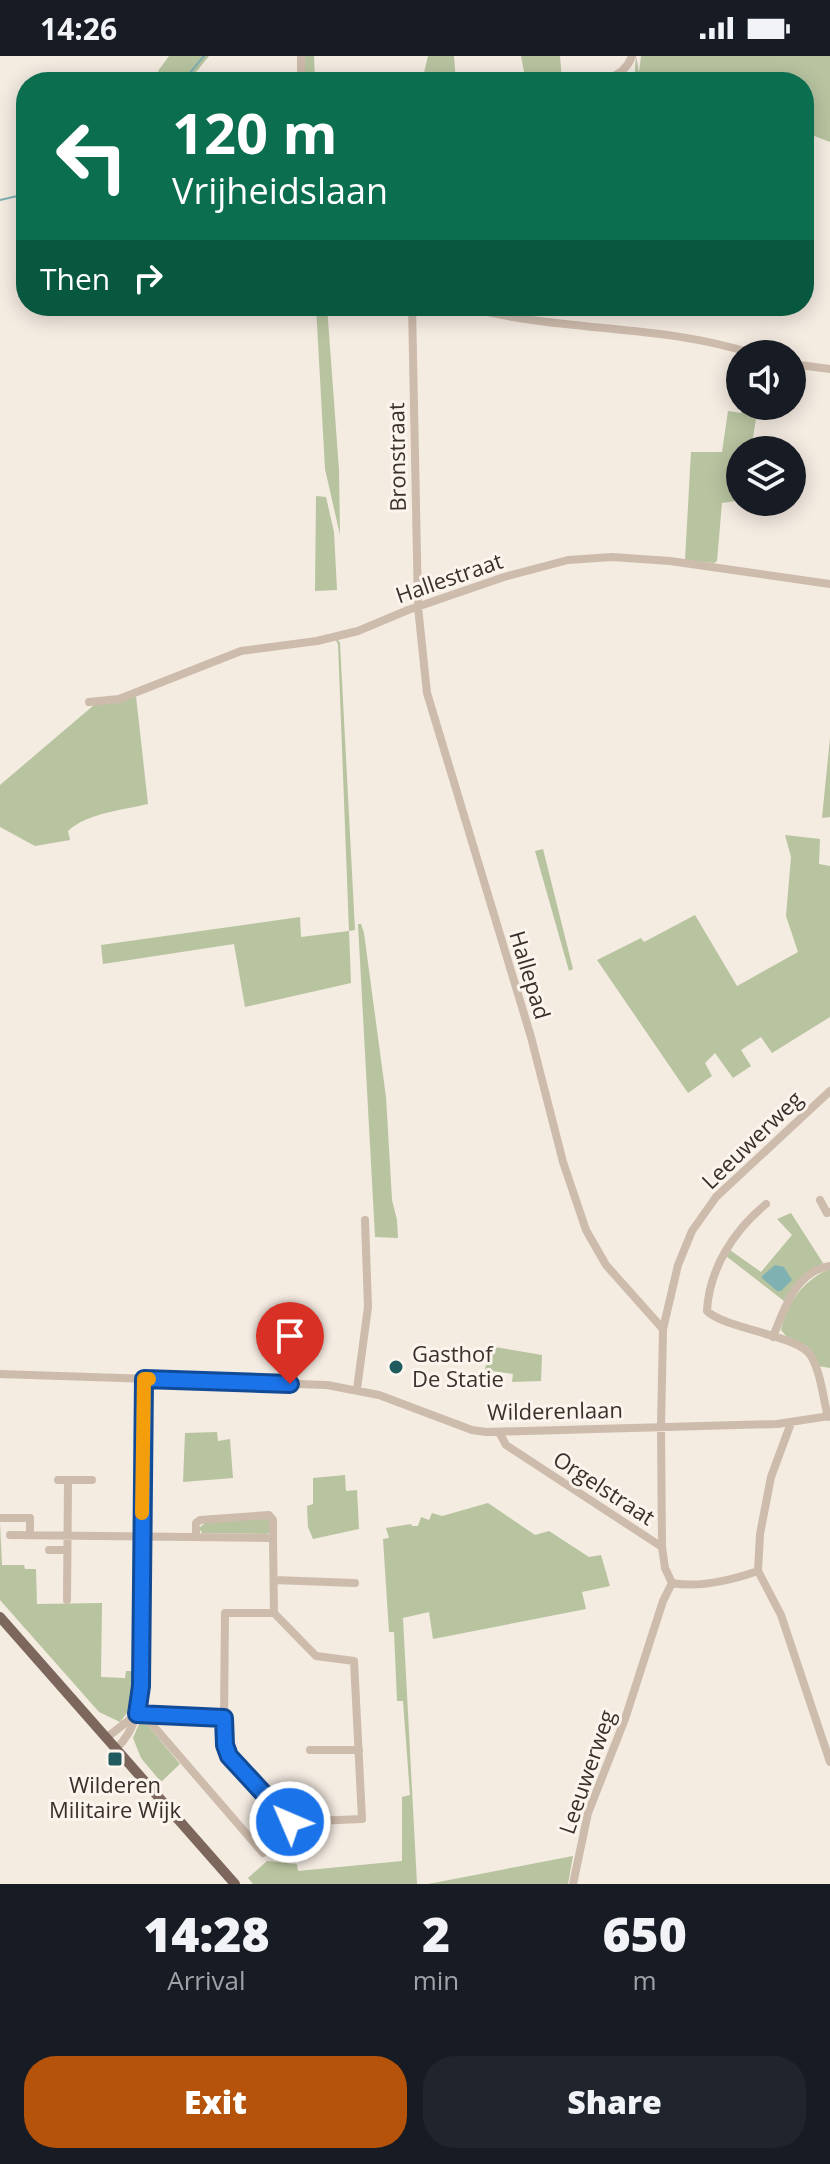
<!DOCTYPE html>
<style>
:root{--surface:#171b24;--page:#20242c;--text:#f1f3f6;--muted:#9ea1a6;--accent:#b45309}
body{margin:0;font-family:"Open Sans",sans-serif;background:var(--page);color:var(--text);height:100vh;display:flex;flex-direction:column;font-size:30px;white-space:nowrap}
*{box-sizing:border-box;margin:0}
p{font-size:26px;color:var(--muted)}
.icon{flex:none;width:44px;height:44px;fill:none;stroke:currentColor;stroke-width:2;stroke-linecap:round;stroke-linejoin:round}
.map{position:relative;height:1828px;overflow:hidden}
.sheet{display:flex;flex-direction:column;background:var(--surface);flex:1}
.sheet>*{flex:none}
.banner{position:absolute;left:16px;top:16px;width:798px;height:244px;border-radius:32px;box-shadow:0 4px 20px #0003;background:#0b6e4f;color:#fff;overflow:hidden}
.fabs{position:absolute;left:726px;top:284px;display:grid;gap:16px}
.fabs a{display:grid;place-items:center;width:80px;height:80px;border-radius:50%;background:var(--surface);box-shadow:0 4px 20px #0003;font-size:40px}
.pin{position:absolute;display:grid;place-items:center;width:68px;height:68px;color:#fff;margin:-82px -34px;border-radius:50% 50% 50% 0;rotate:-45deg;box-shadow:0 0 8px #0007}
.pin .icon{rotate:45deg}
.me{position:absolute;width:88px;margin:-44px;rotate:315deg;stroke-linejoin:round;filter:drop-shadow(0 0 6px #0008)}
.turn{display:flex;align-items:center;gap:28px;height:168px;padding:0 24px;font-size:36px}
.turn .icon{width:104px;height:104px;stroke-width:2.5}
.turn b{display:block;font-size:56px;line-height:68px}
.then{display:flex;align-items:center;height:76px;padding:0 24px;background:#0003;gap:16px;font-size:30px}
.eta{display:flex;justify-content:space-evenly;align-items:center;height:136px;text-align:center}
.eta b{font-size:48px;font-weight:800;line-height:56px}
.cta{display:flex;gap:16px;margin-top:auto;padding:16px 24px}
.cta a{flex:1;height:92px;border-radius:32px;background:var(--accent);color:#fff;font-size:32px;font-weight:800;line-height:92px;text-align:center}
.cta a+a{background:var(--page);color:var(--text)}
.status{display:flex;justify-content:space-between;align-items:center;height:56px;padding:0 40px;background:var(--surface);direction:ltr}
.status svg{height:22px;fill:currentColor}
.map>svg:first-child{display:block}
.green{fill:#b8c4a0}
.water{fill:#7fb0b2}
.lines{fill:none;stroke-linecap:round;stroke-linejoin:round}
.stream{stroke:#7fb0b2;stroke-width:2}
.minor{stroke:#cdbbac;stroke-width:8}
.major{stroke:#7d675c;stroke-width:10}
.route-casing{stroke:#114b97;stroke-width:20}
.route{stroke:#1a73e8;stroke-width:14}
.slow{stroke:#f59e0b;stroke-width:14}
.poi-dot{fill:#1f5a5e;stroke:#fbf5ee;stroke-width:3}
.labels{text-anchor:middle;stroke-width:6;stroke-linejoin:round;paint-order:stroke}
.street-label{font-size:22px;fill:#3b302b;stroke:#fbf5ee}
.poi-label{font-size:22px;fill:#3b302b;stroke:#fbf5ee;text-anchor:start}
</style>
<div class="status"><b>14:26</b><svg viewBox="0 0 49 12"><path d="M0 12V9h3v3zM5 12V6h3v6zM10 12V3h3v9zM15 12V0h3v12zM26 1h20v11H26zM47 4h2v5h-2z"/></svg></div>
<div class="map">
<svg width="830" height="1828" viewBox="0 0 830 1828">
<rect width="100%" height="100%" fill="#f4ebe1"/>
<path class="green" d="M169,0H209C194,18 192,26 168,26L158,15Z
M303,0H314L315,26H304Z
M428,0H454L456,26H418V18L424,17Z
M521,0H560L562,24L526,26Z
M636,0L639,16L641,0H830V86L804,76V26H645L641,24L634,26Z
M316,250H327L339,414L340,479L325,413Z
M743,350H758L751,394H740V404L736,405V445L722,447L717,505L714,507L685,504L691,396H722L728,355L741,357Z
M316,440L326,441L334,476L337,534L315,535Z
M335,583H337L340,587L355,874L349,875L351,927L245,951L234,888L103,908L101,889L300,861L301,881L349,875L338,588Z
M136,640L148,748C123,754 87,757 68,775L70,784L35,790L0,771V729L94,649Z
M830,682V761L822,762Z
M785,779L820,783L819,808L830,810V961L772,997L761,981L741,994L751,1010L733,1022L715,997L705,1007L712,1020L688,1037L597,904L641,882L644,886L695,859L737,930L798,896L786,860L791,801Z
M543,793L573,913L569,915L535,795Z
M358,868H361L364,877L386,1041L392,1144L397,1164L398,1182L375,1181Z
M791,1157L823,1207L808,1216L784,1245L726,1200L730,1194L761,1216L792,1179L777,1163Z
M830,1213V1312L817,1310L807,1290L787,1281L781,1274C787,1247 804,1223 830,1213Z
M489,1290L542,1299L541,1325L512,1326L513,1318L492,1315L489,1333L482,1332Z
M217,1376L218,1385L230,1383L233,1422L183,1426L185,1377Z
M345,1419L346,1435L357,1434L359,1473L313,1483L308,1471L307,1450L313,1448V1422Z
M488,1447L535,1479L549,1475L589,1501L601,1499L610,1530L582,1536L586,1553L433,1583L429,1556L403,1562L417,1828H253L248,1822L267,1805L297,1808L298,1815L402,1805V1741L410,1739L403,1645H397L394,1576H389L383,1483L389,1482L386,1472L411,1468L412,1470H418L421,1461L429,1464L432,1457L442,1460Z
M265,1462L270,1463V1476L267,1478L202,1477L199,1472L205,1467Z
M0,1466L2,1509H24L25,1513H36L37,1548L102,1547L101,1621L125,1622L126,1615H137C137,1636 134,1650 120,1666L99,1656L0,1544Z
M146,1667L180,1708L161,1726L141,1702L133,1682L139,1668Z
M573,1800L568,1828H428Z"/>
<path class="water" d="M775,1209L784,1211L792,1224L781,1235H777L761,1221Z"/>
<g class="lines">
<path class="stream" d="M173,26L189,18L204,0
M0,144L26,138"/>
<path class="minor" d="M301,0V16
M554,26C582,25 620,32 632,0
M412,250L418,551L427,637L531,981L563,1106L586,1174L606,1209L663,1273
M463,250C559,277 660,267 754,298
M792,308L830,313
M89,646L119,643L241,595L317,585L358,575L408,554L504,521L568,504L612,501L670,505L830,528
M820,1144L827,1157L830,1156
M766,1148C734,1174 709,1213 707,1255C727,1274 799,1279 811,1300C821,1317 823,1342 828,1361
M773,1281C784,1253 796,1215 830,1210
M0,1318L327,1329L379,1339L472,1374L486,1376L777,1368L830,1360
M357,1333L368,1251L365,1164
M791,1367L771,1421L760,1478L758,1515L781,1559L830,1706
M499,1376L506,1389L662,1491
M58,1424H92
M0,1462H30V1479
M10,1479L273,1482L274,1557
M196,1481V1467L200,1464L269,1459L273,1464V1482
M49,1494H67
M758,1515C732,1524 699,1532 672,1527L665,1512L662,1491L661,1371L663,1273L678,1209L692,1175L716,1141L830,1035
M274,1524L355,1527
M67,1544L68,1425
M137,1658L224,1662L225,1557H274
M144,1659L263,1797
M224,1662L225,1689L229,1700L290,1766L362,1763L354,1605L316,1600L274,1557
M106,1682L137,1658
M116,1693C135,1674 138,1656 141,1630L144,1323
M310,1694H359
M573,1828L588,1757L625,1663L663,1545L672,1527"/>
<path class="major" d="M0,1561L235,1828"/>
</g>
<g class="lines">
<g class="route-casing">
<path id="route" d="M290,1328L144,1323L141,1630L137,1658L224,1662L225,1689L229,1700L290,1766"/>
</g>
<use href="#route" class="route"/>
<path class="slow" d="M142,1457L144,1323H149"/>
</g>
<g class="poi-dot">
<circle cx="396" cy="1311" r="8"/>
<rect x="107" y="1695" width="16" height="16" rx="4"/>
</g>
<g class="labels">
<g class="street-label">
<text transform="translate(397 401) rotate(-91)" y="8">Bronstraat</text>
<text transform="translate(449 522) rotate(-19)" y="8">Hallestraat</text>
<text transform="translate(530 919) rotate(73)" y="8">Hallepad</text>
<text transform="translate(752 1084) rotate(-44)" y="8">Leeuwerweg</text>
<text transform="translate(555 1355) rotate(-1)" y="8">Wilderenlaan</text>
<text transform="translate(604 1432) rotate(33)" y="8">Orgelstraat</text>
<text transform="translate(587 1716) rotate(-71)" y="8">Leeuwerweg</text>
</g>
<g class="poi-label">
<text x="412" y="1306">Gasthof<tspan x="412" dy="25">De Statie</tspan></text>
<text x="115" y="1737" text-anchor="middle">Wilderen<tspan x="115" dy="25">Militaire Wijk</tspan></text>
</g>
</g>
</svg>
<div class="fabs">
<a><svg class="icon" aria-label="sound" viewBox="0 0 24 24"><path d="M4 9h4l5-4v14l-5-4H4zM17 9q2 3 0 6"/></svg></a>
<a><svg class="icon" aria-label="layers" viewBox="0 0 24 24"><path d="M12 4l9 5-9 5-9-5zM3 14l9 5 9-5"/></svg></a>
</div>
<div class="pin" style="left:290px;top:1328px;background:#d93025"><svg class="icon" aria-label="arrive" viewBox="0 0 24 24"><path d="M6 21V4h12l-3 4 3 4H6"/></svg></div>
<svg class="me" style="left:290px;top:1766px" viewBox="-20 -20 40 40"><circle r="17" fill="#1a73e8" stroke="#fff" stroke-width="3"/><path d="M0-11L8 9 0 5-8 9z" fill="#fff"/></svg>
<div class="banner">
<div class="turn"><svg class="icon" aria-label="left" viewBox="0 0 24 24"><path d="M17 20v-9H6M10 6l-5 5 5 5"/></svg><div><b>120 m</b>Vrijheidslaan</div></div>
<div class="then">Then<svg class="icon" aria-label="right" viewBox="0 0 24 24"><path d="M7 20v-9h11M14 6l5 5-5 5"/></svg></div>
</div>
</div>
<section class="sheet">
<div class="eta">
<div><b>14:28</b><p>Arrival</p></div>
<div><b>2</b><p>min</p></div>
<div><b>650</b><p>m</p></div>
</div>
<div class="cta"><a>Exit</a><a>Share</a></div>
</section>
